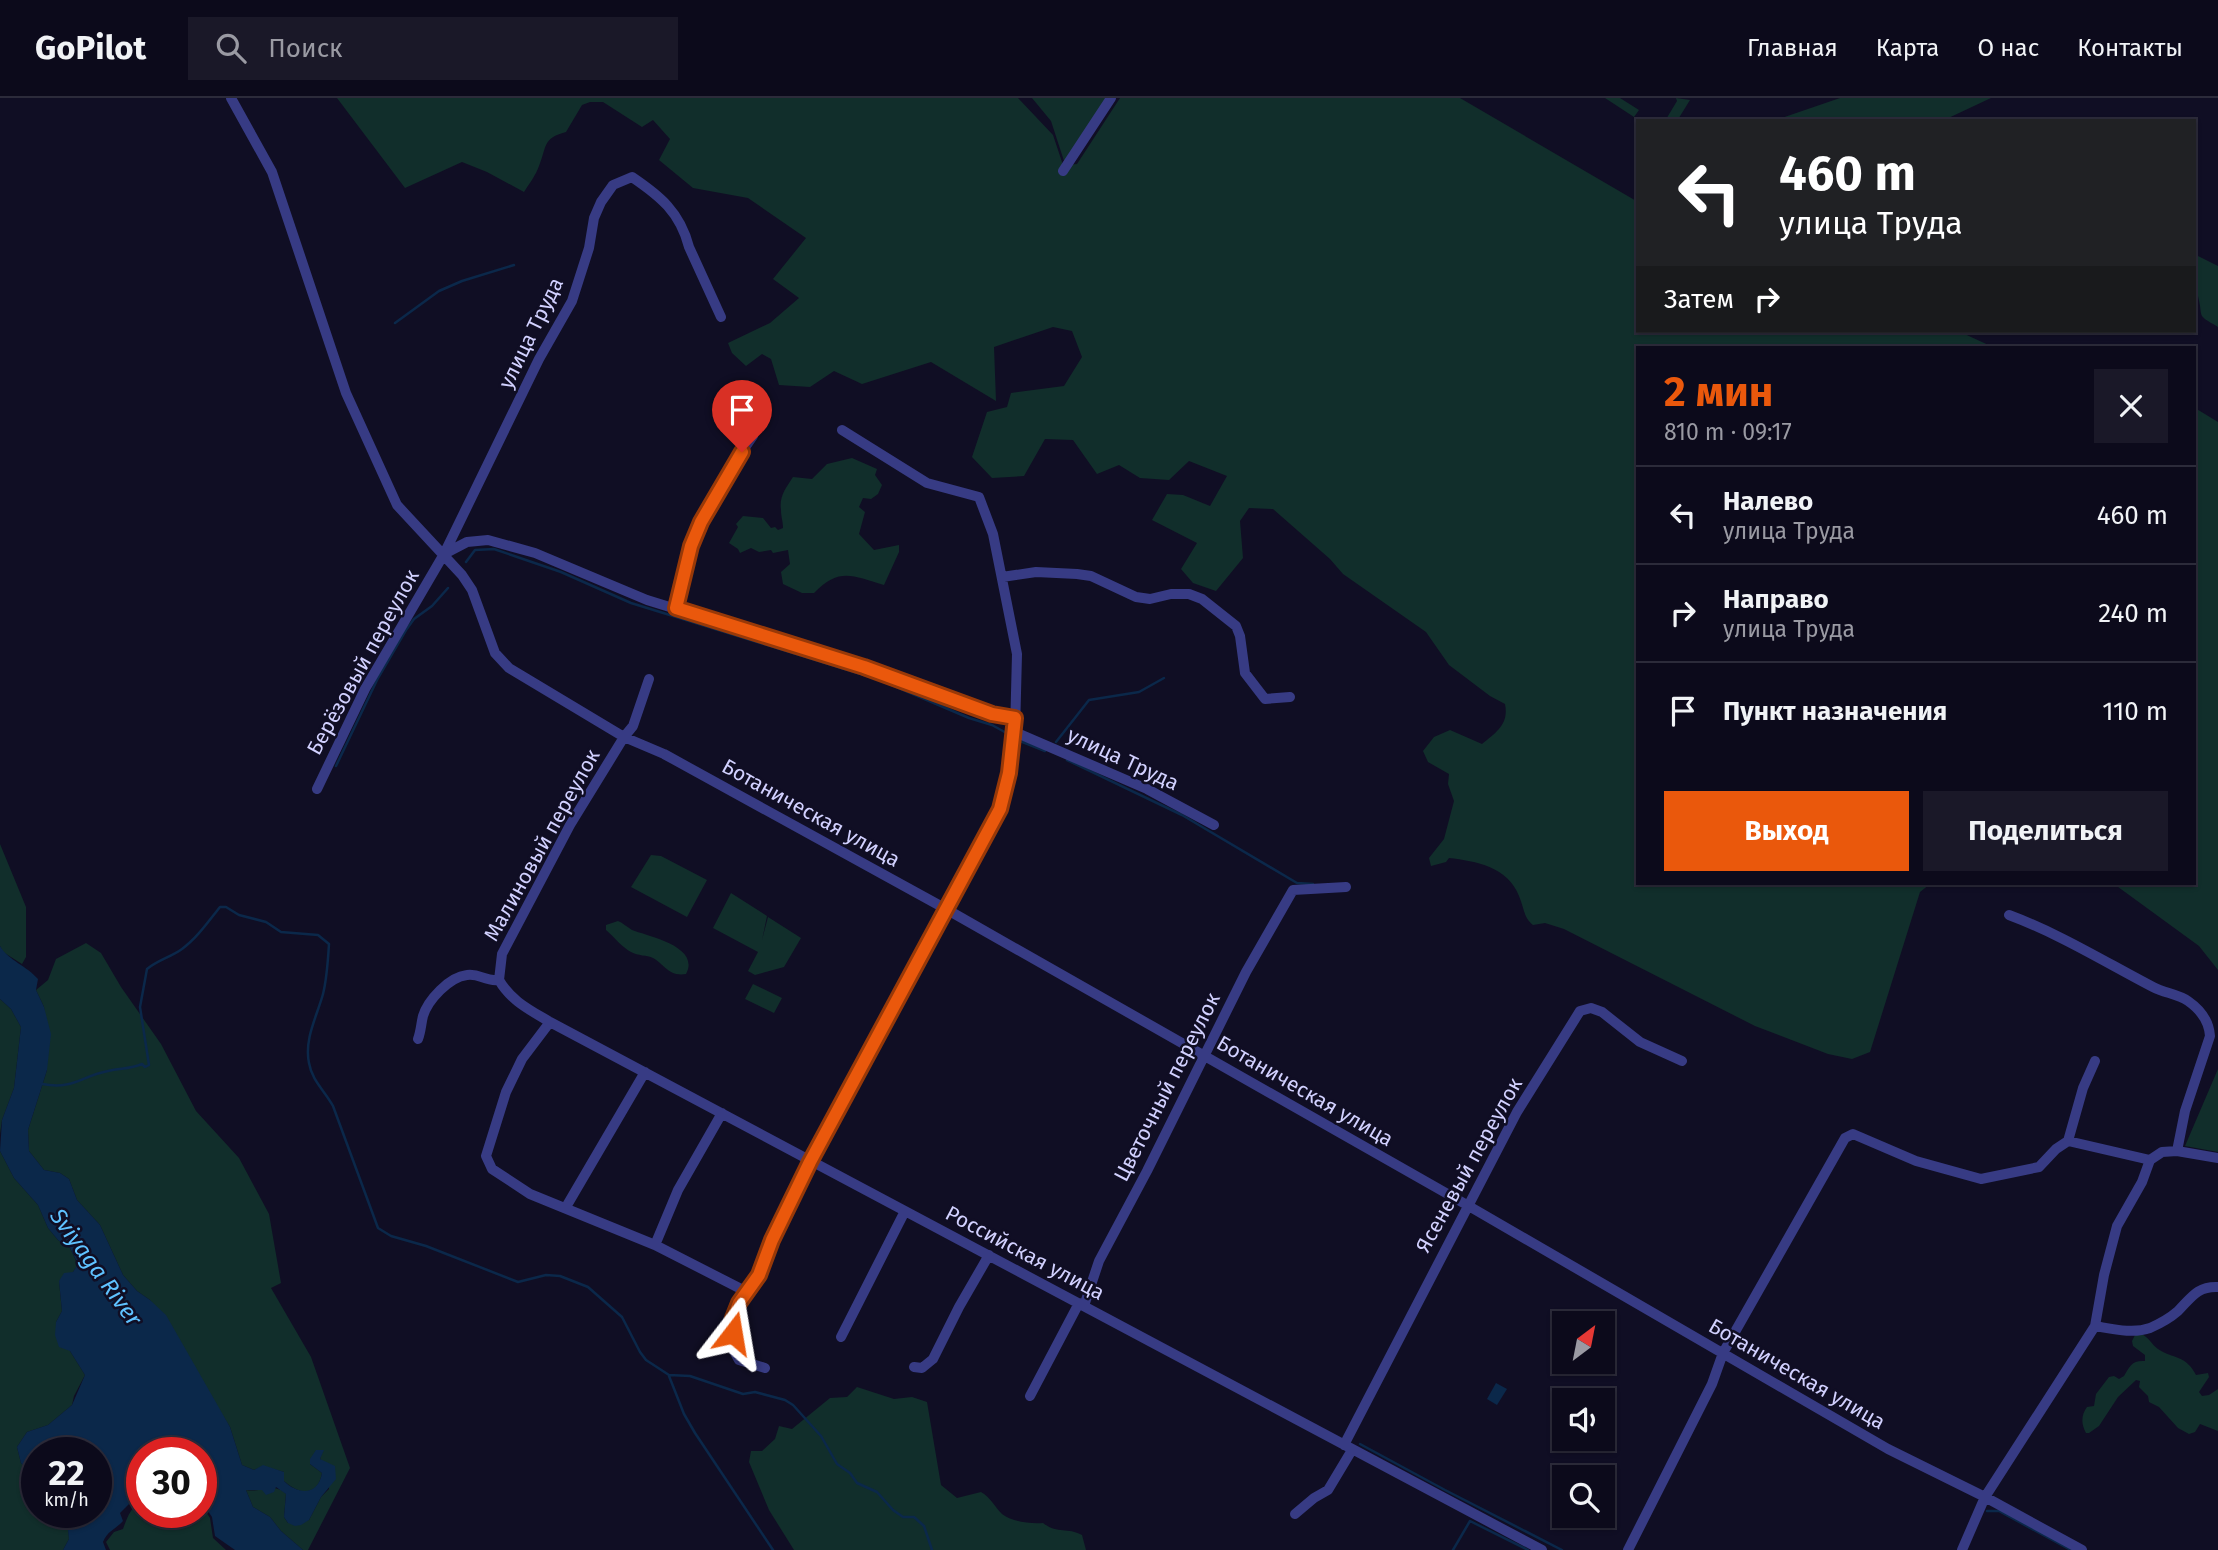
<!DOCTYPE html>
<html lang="ru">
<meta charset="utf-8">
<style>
:root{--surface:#0c0a1b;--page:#1a1828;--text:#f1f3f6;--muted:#9a9aa3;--line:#2c2b3a;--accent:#ea580c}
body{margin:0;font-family:"Fira Sans",sans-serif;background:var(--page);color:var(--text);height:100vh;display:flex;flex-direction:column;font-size:26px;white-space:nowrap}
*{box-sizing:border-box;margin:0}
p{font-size:23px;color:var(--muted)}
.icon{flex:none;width:38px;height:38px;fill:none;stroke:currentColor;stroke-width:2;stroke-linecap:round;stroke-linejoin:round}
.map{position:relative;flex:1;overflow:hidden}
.sheet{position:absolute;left:1636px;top:248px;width:560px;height:539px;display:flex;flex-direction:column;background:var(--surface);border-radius:0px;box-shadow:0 2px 5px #0004,0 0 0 2px var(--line)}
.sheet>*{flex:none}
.guide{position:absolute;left:1636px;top:21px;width:560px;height:214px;border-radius:0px;box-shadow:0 2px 5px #0004,0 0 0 2px var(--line);background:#202124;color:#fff;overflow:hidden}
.needle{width:46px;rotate:32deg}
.fabs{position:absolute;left:1552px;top:1213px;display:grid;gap:14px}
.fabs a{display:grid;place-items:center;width:63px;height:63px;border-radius:0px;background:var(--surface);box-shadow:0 2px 5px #0004,0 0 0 2px var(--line);font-size:35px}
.speed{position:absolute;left:21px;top:1339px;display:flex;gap:14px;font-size:35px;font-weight:700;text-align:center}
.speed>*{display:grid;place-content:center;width:91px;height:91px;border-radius:50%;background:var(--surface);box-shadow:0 2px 5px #0004,0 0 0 2px var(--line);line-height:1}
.speed small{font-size:18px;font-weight:400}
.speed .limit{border:10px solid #d22;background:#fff;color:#111}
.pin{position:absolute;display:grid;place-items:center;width:60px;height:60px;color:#fff;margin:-72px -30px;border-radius:50% 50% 50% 0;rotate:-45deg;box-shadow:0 0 7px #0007}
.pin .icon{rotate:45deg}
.me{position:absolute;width:77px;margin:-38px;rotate:14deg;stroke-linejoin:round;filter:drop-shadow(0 0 5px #0008)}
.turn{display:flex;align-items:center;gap:24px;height:147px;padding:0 28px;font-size:32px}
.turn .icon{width:91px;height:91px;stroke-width:2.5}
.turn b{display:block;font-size:49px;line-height:60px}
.then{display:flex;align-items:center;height:66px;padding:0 28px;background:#0003;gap:14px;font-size:26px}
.round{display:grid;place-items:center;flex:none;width:74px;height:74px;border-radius:0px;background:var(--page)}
.summary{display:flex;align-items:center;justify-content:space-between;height:119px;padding:0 28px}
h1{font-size:42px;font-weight:700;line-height:52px;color:var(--accent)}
.button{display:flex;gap:14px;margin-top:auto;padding:14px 28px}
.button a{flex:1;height:80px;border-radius:0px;background:var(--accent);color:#fff;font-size:28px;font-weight:700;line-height:80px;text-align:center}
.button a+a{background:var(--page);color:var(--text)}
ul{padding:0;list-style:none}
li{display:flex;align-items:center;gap:21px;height:98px;padding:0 28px;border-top:2px solid var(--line)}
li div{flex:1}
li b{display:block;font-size:26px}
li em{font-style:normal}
header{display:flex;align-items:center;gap:42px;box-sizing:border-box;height:98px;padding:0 35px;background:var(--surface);border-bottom:2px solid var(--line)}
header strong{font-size:33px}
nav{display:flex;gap:38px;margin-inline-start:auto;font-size:24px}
.search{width:490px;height:63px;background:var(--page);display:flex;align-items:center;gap:18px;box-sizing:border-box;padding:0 24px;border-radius:0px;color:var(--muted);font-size:26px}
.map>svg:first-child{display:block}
.green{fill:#112e2b}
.water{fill:#0b284a}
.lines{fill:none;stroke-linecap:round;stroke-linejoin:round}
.stream{stroke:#0b284a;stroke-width:2.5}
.street{stroke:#373b84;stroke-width:10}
.route-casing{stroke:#983908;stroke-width:18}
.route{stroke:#ea580c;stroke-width:12}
.labels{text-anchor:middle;stroke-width:5;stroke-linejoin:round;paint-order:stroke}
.street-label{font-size:21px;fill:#d2d1ff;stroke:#100e24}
.water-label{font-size:23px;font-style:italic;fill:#5fc2ff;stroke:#100e24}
</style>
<header>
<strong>GoPilot</strong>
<div class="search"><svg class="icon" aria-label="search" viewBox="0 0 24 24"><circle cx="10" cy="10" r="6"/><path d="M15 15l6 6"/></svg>Поиск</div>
<nav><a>Главная</a><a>Карта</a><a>О нас</a><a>Контакты</a></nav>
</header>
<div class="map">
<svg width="2218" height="1452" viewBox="0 0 2218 1452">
<rect width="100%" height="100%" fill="#100e24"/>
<path class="green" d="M337,0H1018L1053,37L1063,67L1065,66L1051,23L1032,0H1112L1068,67L1077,66L1120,0H1460L1638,104V233H1958L1995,250H1638V786H1930L1920,794L1870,954L1852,961L1828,956L1755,928L1564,831L1545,825L1533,827C1523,819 1524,809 1519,798C1508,769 1476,763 1449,760L1446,764L1431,768L1429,760L1444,741L1454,703L1448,686L1449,676L1428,664L1423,653L1434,639L1450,632L1482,646C1497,634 1509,626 1505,606L1490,598L1449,567L1426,534L1343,476L1330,461L1273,411L1249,410L1240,423L1243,460L1216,493L1193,485L1181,471L1197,445L1152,422L1167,396L1183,397L1210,408L1227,378L1189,363L1169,382L1140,380L1119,367L1097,376L1073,342L1045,341L1024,378L992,380L972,359L987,314L1007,309L1011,295L1064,288L1082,259L1072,233L1053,229L994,249L996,303L931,264L862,286L834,273L810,289L779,287L771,261L762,256L746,268L732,255L728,245L770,225L799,200L773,181L806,140L748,100L693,90L659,62L670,41L653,22L642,29L603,4H590L582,7L566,34C542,40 547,49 539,68C536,77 529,86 524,94L487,74L462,64L405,90Z
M1605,0H1620L1639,12L1634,19Z
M1676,0L1690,2L1677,23H1665L1677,3Z
M1840,0H1991L1942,23H1773Z
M2196,157L2218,168V229C2195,215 2204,222 2198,198L2194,197Z
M2195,310L2218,324V872L2199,848L2114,786H2194Z
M852,360L877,371L875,377L882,387L878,396L871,401L863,400L859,409L865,414L859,436L874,452L899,447V454L884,487C852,478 840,469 814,495H802L783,486L781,474L790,466L788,452L773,455L771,452L759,454L751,450L740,455L738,451L729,445L738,429L736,426L743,418L763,420L771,430L775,429L778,432L783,430C783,423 781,419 781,412C779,398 786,390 793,379L812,381L827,366Z
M0,746L26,809V859L22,866L3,854L0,848Z
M651,757L661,758L707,782L687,819L631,789Z
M731,795L767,818L762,842L768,819L801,840L784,869L755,877L748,873L758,854L713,830Z
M618,823C623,825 627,829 632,832C647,838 701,848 686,876C669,879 664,866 653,860C647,857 638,858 631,854C623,850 614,839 606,832V827Z
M86,845L101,855L121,889L161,946L196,1013L239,1060L269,1116L281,1185L271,1190L311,1259L350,1370L308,1452H303L281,1433L270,1419L253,1409L246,1392C261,1395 275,1384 286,1396L284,1419L288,1425L309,1422L321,1399L329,1391L326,1366L320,1361L323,1352L310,1366L322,1375C318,1399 299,1397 284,1383V1374L263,1368L254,1372L242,1367L230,1329L150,1202L137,1193L123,1177L100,1127L77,1102L69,1081L60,1075L44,1072L29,1053L28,1032L47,972L44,909L36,892L48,882L56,861Z
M753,886L782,900L774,915L745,901Z
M0,901L11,911L21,929L14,990L2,1022L0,1036Z
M2218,971V1054L2185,1048Z
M0,1053L14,1080L38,1107L48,1130L58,1142L70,1150L78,1167L73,1174L59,1183L62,1213L56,1224L70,1253L85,1277L74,1298L72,1307L48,1327L27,1334L17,1349L21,1365L37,1381V1414H46L50,1419L68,1428L69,1441L63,1452H0Z
M2141,1236C2149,1239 2151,1246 2158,1251C2173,1261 2186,1257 2196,1277L2208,1275L2209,1279L2199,1294L2202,1298L2209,1297L2218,1291V1333L2200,1326L2195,1334L2189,1336L2178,1330L2159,1309L2149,1304L2148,1298L2139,1289L2140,1283L2136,1282L2118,1299L2099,1328L2089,1335H2086C2081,1326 2081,1317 2087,1309L2094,1308L2096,1296L2109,1279L2114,1278L2119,1281L2124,1278C2130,1268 2132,1262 2145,1263V1257L2133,1248L2132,1243L2135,1237Z
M857,1289L894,1301L912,1299L927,1304L941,1387L957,1400L981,1394C991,1400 994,1408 1002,1416C1012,1424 1031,1426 1043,1425C1057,1436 1067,1429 1082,1437L1086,1452H794L769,1412L749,1364L751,1353H762L775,1341L779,1328L792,1331L830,1300L847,1299Z
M142,1403V1414H201V1406L210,1420L213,1440L226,1452H110L106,1444L114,1434L123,1431C127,1420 131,1408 142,1403Z
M48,1414H88L80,1423L68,1426L51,1418Z"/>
<path class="water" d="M0,848C8,862 27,868 38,881L36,892L44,909L51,936L47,972L28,1032L29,1053L44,1072L60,1075L69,1081L77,1102L100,1127L123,1177L137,1193L150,1202L166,1217L230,1329L242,1367L254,1372L263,1367L284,1374V1383C298,1397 318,1398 322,1375L310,1366V1361L316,1352H324L320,1361L335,1368L336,1381L321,1399L309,1422L301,1427L295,1428L288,1425L284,1419L286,1396L276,1389L274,1394L266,1397L262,1392H246L253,1409L270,1419L281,1433L303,1452H235L215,1438L212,1419L201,1403V1354H142V1398L132,1403L120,1415L123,1423C115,1432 108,1432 103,1444L106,1452H63L69,1441L68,1432L89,1417L90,1414H96V1354H37V1381L21,1365L17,1349L27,1334L48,1327L72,1307L85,1277L70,1253L59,1249L55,1237L56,1224L62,1213L59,1183L64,1175L73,1174L78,1166L70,1150L58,1142L48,1130L38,1107L14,1080L0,1053L2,1022L14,990L21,929L11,911L0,901Z
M1496,1285L1507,1291L1497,1307L1487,1301Z"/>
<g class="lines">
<path class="stream" d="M395,225L439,193L462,183L514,167
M466,464L475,452L494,451L561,474L631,505L880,582L969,620L992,627L1010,637
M1020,643L1045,653
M1056,644L1089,602L1139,594L1164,580
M1067,662L1182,717L1297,785L1313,786
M336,668L378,580L406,532L414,521L432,508L448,490
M42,986C74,992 81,978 108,973C121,970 130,971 142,966L145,969L149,967L140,909L147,871C158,862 171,859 182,851C197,840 208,824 220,809H226L239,817L266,824L281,834L318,837L329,846C328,862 327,880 323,896C317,918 304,941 309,965C312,983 325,993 333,1008L378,1130L391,1138L426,1148L518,1184L546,1177L560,1178L588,1189L622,1219L640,1254L646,1262L669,1277L690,1278L743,1296L755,1294L785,1302L793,1307L821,1338L837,1366L850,1375L857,1385L877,1394L893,1412L903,1419H914L924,1428L932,1452
M669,1278L684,1316L695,1335L773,1452
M1360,1346L1445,1392L1562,1452
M1987,1413H1999L2071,1452
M1453,1452L1470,1423L1528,1452"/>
<path class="street" d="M231,0L272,74L346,295L397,407L462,477L472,492L495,555L509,570L624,639L664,656L946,811L1467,1107L1888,1351L1985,1399L2082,1452
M1063,73L1111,0
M444,456L467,444L488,442L535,455L647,502L864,569L992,616L1015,620
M1002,479L1036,474L1077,476L1091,478L1136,499L1150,501L1171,496H1189L1202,501L1236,528L1240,538L1245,575L1265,601L1290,599
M676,510C681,489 685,467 692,446C705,408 730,371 753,338
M1015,634L1147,691L1214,727
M317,691L365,591L444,456L539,261L572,203L589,150L594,120L601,104L613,87L632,79C660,98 680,114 689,149L721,219
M2009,817C2060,836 2105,864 2153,889C2164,895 2178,896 2188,903C2201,912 2209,923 2210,938L2185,1013L2177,1053
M499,882C511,903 530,912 550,924L1542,1452
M499,882L502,856L570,727L624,639L633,628L649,581
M550,924L522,961L506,994L486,1058L492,1071L530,1096L655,1147L747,1194
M418,941C421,933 421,926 423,918C428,902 449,879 467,877C480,875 485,884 499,882
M2068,1043L2083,990L2095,963
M566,1109L645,974
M655,1147L678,1092L722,1015
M1084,1208L1099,1163L1147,1073L1246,874L1293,792L1346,789
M2095,1228C2113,1231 2133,1236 2150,1230C2159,1226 2170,1220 2178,1213C2191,1200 2197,1188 2218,1189
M841,1239L905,1113
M914,1269L922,1270L933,1261L959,1209L989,1157
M765,1270L739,1262L734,1253L733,1235V1220L739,1205L759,1177L772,1142L810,1064L1001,711L1009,675L1015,634L1017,556L993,436L979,399L927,385L842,332
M1030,1298L1079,1205
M1344,1347L1517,1014L1580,913L1591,910L1602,914L1640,944L1682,963
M1295,1416L1314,1400L1328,1392L1352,1352
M1628,1452L1712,1286L1723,1255L1845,1040L1853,1036L1916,1063L1981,1081L2039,1069L2056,1051L2068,1043L2150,1062
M1962,1452L1985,1399L2095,1228L2104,1177L2117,1128L2142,1084L2150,1062L2162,1054L2177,1053L2218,1060"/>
</g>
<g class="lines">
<g class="route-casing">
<path id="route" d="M733,1235V1220L739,1205L759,1177L772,1142L810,1064L1000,711L1009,675L1015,620L992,616L864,569L676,510L691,448L701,424L742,354"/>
</g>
<use href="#route" class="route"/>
</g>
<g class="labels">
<g class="street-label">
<text transform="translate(531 235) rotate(-64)" y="7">улица Труда</text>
<text transform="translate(363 564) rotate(-61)" y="7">Берёзовый переулок</text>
<text transform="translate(1123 661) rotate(25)" y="7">улица Труда</text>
<text transform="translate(811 715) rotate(29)" y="7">Ботаническая улица</text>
<text transform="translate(542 747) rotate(-61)" y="7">Малиновый переулок</text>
<text transform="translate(1167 989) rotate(-63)" y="7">Цветочный переулок</text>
<text transform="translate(1305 993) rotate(30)" y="7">Ботаническая улица</text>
<text transform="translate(1469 1067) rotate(-61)" y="7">Ясеневый переулок</text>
<text transform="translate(1025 1155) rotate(28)" y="7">Российская улица</text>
<text transform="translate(1797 1276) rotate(30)" y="7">Ботаническая улица</text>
</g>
<g class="water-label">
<text transform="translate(96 1169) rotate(54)" y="8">Sviyaga River</text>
</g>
</g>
</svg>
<div class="fabs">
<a><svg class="needle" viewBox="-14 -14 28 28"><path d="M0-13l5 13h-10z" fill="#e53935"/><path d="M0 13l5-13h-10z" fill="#9a9aa3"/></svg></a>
<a><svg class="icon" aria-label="sound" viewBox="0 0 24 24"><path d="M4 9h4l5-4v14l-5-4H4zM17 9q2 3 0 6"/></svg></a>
<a><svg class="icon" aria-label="search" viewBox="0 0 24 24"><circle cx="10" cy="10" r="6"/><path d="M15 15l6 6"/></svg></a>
</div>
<div class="speed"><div>22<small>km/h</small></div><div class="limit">30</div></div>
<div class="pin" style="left:742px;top:354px;background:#d93025"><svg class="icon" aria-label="arrive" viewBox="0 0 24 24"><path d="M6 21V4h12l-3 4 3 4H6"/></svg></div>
<svg class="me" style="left:733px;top:1235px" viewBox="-20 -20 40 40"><path d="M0-17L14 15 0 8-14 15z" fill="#ea580c" stroke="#fff" stroke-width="4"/></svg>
<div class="guide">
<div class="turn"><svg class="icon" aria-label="left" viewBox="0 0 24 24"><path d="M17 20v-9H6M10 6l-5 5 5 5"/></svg><div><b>460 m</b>улица Труда</div></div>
<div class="then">Затем<svg class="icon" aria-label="right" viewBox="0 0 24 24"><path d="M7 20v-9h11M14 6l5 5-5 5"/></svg></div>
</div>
<section class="sheet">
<div class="summary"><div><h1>2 мин</h1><p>810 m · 09:17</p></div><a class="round"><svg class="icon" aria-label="close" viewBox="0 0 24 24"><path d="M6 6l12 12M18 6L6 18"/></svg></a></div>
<ul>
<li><svg class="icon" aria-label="left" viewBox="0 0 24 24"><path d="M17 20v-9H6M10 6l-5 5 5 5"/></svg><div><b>Налево</b><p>улица Труда</p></div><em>460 m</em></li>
<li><svg class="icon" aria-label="right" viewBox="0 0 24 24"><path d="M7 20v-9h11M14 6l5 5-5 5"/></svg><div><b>Направо</b><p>улица Труда</p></div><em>240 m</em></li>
<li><svg class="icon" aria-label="arrive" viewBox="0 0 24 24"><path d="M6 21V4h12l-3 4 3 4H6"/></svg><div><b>Пункт назначения</b></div><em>110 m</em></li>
</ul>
<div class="button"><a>Выход</a><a>Поделиться</a></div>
</section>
</div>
